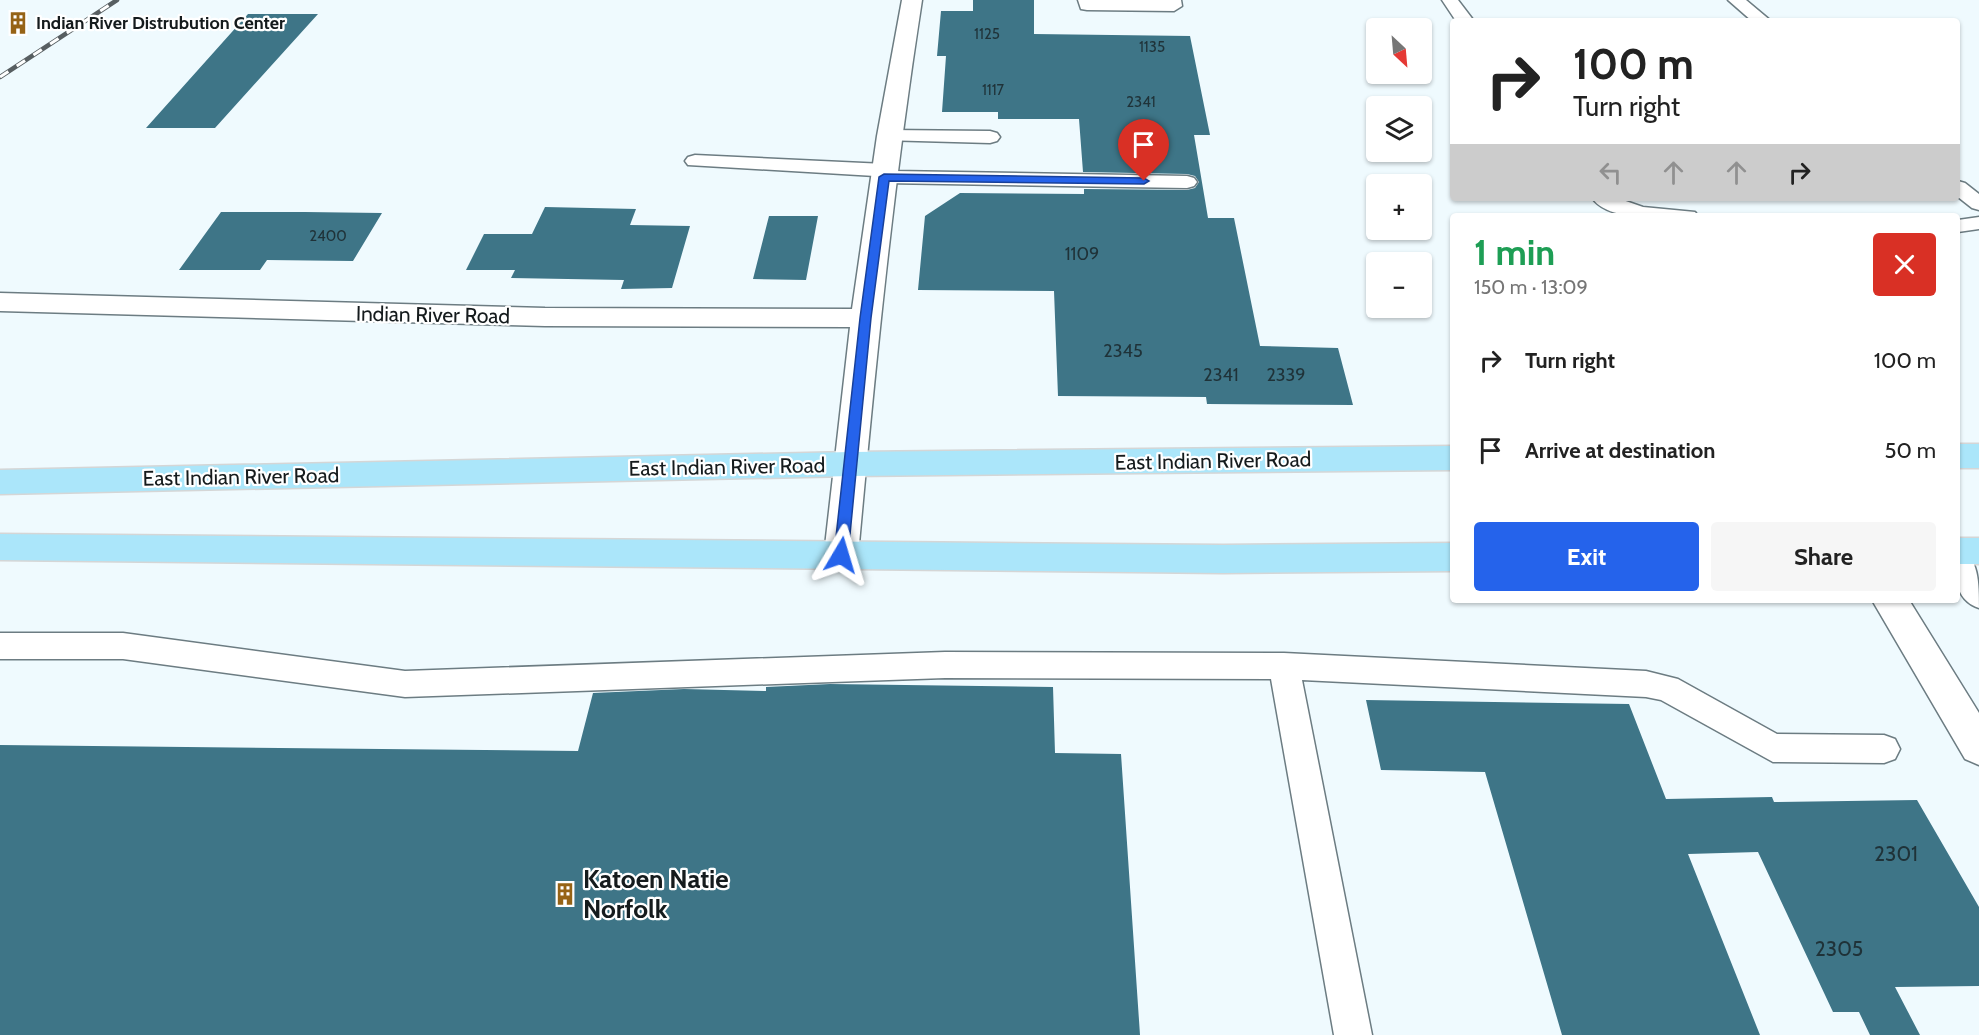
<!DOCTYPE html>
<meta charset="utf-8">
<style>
:root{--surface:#fff;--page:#f6f6f6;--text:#222;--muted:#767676;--accent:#2563eb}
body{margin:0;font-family:Cabin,sans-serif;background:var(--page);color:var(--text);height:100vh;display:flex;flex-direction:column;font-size:22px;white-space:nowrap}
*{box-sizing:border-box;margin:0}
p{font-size:20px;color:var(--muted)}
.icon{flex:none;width:33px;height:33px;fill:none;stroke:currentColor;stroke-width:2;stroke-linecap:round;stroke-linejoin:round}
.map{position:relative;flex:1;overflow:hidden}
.sheet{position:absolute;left:1450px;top:213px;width:510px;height:390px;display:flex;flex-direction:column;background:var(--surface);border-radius:6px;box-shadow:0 2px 4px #0004}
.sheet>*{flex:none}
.guide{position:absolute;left:1450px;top:18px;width:510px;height:183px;border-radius:6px;box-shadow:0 2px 4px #0004;background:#fff;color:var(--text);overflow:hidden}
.needle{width:39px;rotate:154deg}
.fabs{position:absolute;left:1366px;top:18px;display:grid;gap:12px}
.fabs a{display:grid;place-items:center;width:66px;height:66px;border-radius:6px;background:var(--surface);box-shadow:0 2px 4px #0004;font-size:30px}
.pin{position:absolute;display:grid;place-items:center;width:51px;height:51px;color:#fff;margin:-62px -26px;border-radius:50% 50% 50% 0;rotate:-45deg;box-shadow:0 0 6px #0007}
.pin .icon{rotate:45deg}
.me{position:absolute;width:66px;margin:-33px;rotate:7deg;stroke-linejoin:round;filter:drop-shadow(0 0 4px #0008)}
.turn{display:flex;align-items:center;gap:21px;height:126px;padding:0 24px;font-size:27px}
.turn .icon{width:78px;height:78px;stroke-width:2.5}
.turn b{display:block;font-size:42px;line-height:51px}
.lanes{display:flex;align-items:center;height:57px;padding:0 24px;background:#0003;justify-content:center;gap:30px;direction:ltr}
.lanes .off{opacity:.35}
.round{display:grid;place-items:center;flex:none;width:63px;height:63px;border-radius:6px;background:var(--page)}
.headline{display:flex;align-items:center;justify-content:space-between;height:102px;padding:0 24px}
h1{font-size:36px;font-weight:700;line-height:45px;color:#1e9e55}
.button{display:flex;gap:12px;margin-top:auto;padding:12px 24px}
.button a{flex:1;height:69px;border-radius:6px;background:var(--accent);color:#fff;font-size:24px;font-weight:700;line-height:69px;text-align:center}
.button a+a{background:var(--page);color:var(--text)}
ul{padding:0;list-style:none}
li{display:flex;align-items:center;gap:18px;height:90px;padding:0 24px}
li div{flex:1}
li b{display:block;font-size:22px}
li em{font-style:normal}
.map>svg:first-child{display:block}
.building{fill:#3e7587}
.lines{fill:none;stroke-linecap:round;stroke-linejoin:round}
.lane-casing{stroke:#6c7c82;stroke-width:3}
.street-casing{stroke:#6c7c82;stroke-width:3}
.primary-casing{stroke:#d5d6d6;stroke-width:3}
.lane{fill:#fff;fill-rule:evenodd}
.street{fill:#fff;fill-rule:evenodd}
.primary{fill:#abe6fa;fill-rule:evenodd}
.rail-casing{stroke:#575e61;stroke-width:4.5}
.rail{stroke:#fff;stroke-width:3;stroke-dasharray:10;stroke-linecap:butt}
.route{fill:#2563eb;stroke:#184099;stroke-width:1.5}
.labels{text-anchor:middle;stroke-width:4.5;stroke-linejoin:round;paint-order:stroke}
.far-number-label{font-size:15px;fill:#1f3238}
.far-poi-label{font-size:18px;font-weight:bold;fill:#151b1d;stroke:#fff;text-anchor:start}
.number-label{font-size:18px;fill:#1f3238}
.street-label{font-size:21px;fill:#151b1d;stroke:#fff}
.near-number-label{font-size:21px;fill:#1f3238}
.near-poi-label{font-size:26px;font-weight:bold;fill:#151b1d;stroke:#fff;text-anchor:start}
</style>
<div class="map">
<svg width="1979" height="1035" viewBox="0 0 1979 1035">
<rect width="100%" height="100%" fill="#effafe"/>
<path class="building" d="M973,0H1034V34L1190,36L1210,135H1194L1208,218H1234L1260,346L1338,348L1353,405L1207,404L1206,397L1058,396L1054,291L918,290L925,216L960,193L1084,194V189L1187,190L1195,188L1199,182L1195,176L1187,174L1083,172L1079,119H998V112H942L946,56H937L941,11H973Z
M248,14H318L215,128H146Z
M545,207L636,209L630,225L690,226L672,288L621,289L624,280L511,278L515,270H466L484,234H532Z
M221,212H305L382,213L353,261L267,260L260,270H179Z
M769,216H818L806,280L753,279Z
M830,684L1053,687L1055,753L1121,754L1140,1035H0V745L578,751L593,693L684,689L766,691V687Z
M1366,700L1629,704L1666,799L1772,797L1774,802L1917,800L1979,907V986L1895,987L1920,1035H1870L1859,1012H1833L1758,852L1688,854L1760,1035H1562L1485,772L1381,770Z"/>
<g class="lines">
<g class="lane-casing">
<path id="lane" d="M1078,0H1181L1182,6L1174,11L1087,10L1081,9Z
M1442,0H1458L1474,21H1456Z
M1728,0H1746L1771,21H1752Z
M889,130L990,131L997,133L1000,137L997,141L990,143L882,140L879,136L882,132Z
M695,155L885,164L892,166L894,171L1187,176L1194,178L1197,182L1194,186L1187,188L884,183L877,181L875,176L688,165L685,161L688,157Z
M1958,181L1965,183L1979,194V210L1972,208L1958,197Z
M1592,198H1617L1643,207L1695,212L1698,216C1670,216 1610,224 1592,198Z
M1979,217V229L1958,232V220Z
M0,633H123L405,671L945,652L1284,653L1646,671L1678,679L1777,734L1884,735L1895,739L1900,749L1895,759L1884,763L1773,762L1661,700L1646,697L1302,680L1372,1035H1334L1271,679L945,678L405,697L123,659H0Z"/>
</g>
<g class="street-casing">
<path id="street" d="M902,0H922C893,186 875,368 858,555L853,565L841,569L829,565L824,555L850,327L545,326L0,311V293L545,308L852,309L877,136Z
M1958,547C1979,557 1979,583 1979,608C1952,599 1955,571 1958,547Z
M1872,600H1909L1979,713V765L1965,759Z"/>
</g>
<g class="primary-casing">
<path id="primary" d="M1958,444H1979V468H1958Z
M1454,446V470L851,476L0,494V470L851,452Z
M0,534L1223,545L1454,543V571L1223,573L0,560Z
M1958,538H1979V564H1958Z"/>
</g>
<use href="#lane" class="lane"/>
<use href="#street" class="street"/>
<use href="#primary" class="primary"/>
<g class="rail-casing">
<path id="rail" d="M0,77L117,0"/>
</g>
<use href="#rail" class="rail"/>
</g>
<path class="route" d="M884,174L1144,178L1149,181L1144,184L889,181L871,318L848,555L846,559H836L834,555L860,318L879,177Z"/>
<defs>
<g id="building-bare" transform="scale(1.8)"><path d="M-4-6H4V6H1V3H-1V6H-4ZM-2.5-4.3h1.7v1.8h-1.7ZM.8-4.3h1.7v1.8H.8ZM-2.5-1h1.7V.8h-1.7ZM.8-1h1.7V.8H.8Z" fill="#966316" stroke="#fff" stroke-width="2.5" paint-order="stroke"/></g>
</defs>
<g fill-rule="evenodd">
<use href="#building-bare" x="18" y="23"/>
<use href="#building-bare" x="565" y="894"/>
</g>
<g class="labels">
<g class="far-number-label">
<text x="987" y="39">1125</text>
<text x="1152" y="52">1135</text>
<text x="993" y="95">1117</text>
<text x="1141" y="107">2341</text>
<text x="328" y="241">2400</text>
</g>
<g class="far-poi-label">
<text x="36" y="29">Indian River Distrubution Center</text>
</g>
<g class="number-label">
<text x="1082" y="260">1109</text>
<text x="1123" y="357">2345</text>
<text x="1221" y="381">2341</text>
<text x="1286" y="381">2339</text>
</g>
<g class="street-label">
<text transform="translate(433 315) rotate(1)" y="7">Indian River Road</text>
<text transform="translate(1213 461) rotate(-1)" y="7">East Indian River Road</text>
<text transform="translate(727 467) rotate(-1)" y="7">East Indian River Road</text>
<text transform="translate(241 477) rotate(-1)" y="7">East Indian River Road</text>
</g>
<g class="near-number-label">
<text x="1896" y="861">2301</text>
<text x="1839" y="956">2305</text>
</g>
<g class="near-poi-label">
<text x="583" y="888">Katoen Natie<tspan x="583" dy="30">Norfolk</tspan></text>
</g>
</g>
</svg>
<div class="fabs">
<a><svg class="needle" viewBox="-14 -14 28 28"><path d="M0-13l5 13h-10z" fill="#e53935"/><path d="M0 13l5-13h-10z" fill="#767676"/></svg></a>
<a><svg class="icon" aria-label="layers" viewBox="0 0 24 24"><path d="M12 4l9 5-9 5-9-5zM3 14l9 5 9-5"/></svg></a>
<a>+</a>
<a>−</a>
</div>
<div class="pin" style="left:1144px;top:181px;background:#d93025"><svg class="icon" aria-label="arrive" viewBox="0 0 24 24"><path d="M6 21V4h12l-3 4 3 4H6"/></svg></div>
<svg class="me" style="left:841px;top:555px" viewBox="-20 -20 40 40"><path d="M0-17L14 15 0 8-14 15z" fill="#2563eb" stroke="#fff" stroke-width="4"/></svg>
<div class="guide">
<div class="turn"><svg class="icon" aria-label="right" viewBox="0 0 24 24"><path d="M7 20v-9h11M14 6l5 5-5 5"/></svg><div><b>100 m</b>Turn right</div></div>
<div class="lanes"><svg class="icon off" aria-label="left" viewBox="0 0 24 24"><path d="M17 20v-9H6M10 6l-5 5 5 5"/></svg><svg class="icon off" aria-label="ahead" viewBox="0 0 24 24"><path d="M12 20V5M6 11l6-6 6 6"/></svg><svg class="icon off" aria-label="ahead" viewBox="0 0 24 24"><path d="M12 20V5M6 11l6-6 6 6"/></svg><svg class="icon" aria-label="right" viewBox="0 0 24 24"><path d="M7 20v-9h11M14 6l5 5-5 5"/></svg></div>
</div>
<section class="sheet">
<div class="headline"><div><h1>1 min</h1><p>150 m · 13:09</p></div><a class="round" style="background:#d93025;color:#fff"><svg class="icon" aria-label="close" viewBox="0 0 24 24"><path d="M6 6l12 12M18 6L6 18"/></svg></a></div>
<ul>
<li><svg class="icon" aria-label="right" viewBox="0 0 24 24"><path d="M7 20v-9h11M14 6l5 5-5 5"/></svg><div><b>Turn right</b></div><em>100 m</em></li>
<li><svg class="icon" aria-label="arrive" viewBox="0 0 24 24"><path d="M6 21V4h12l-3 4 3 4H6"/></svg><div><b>Arrive at destination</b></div><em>50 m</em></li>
</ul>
<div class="button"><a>Exit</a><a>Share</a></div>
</section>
</div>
